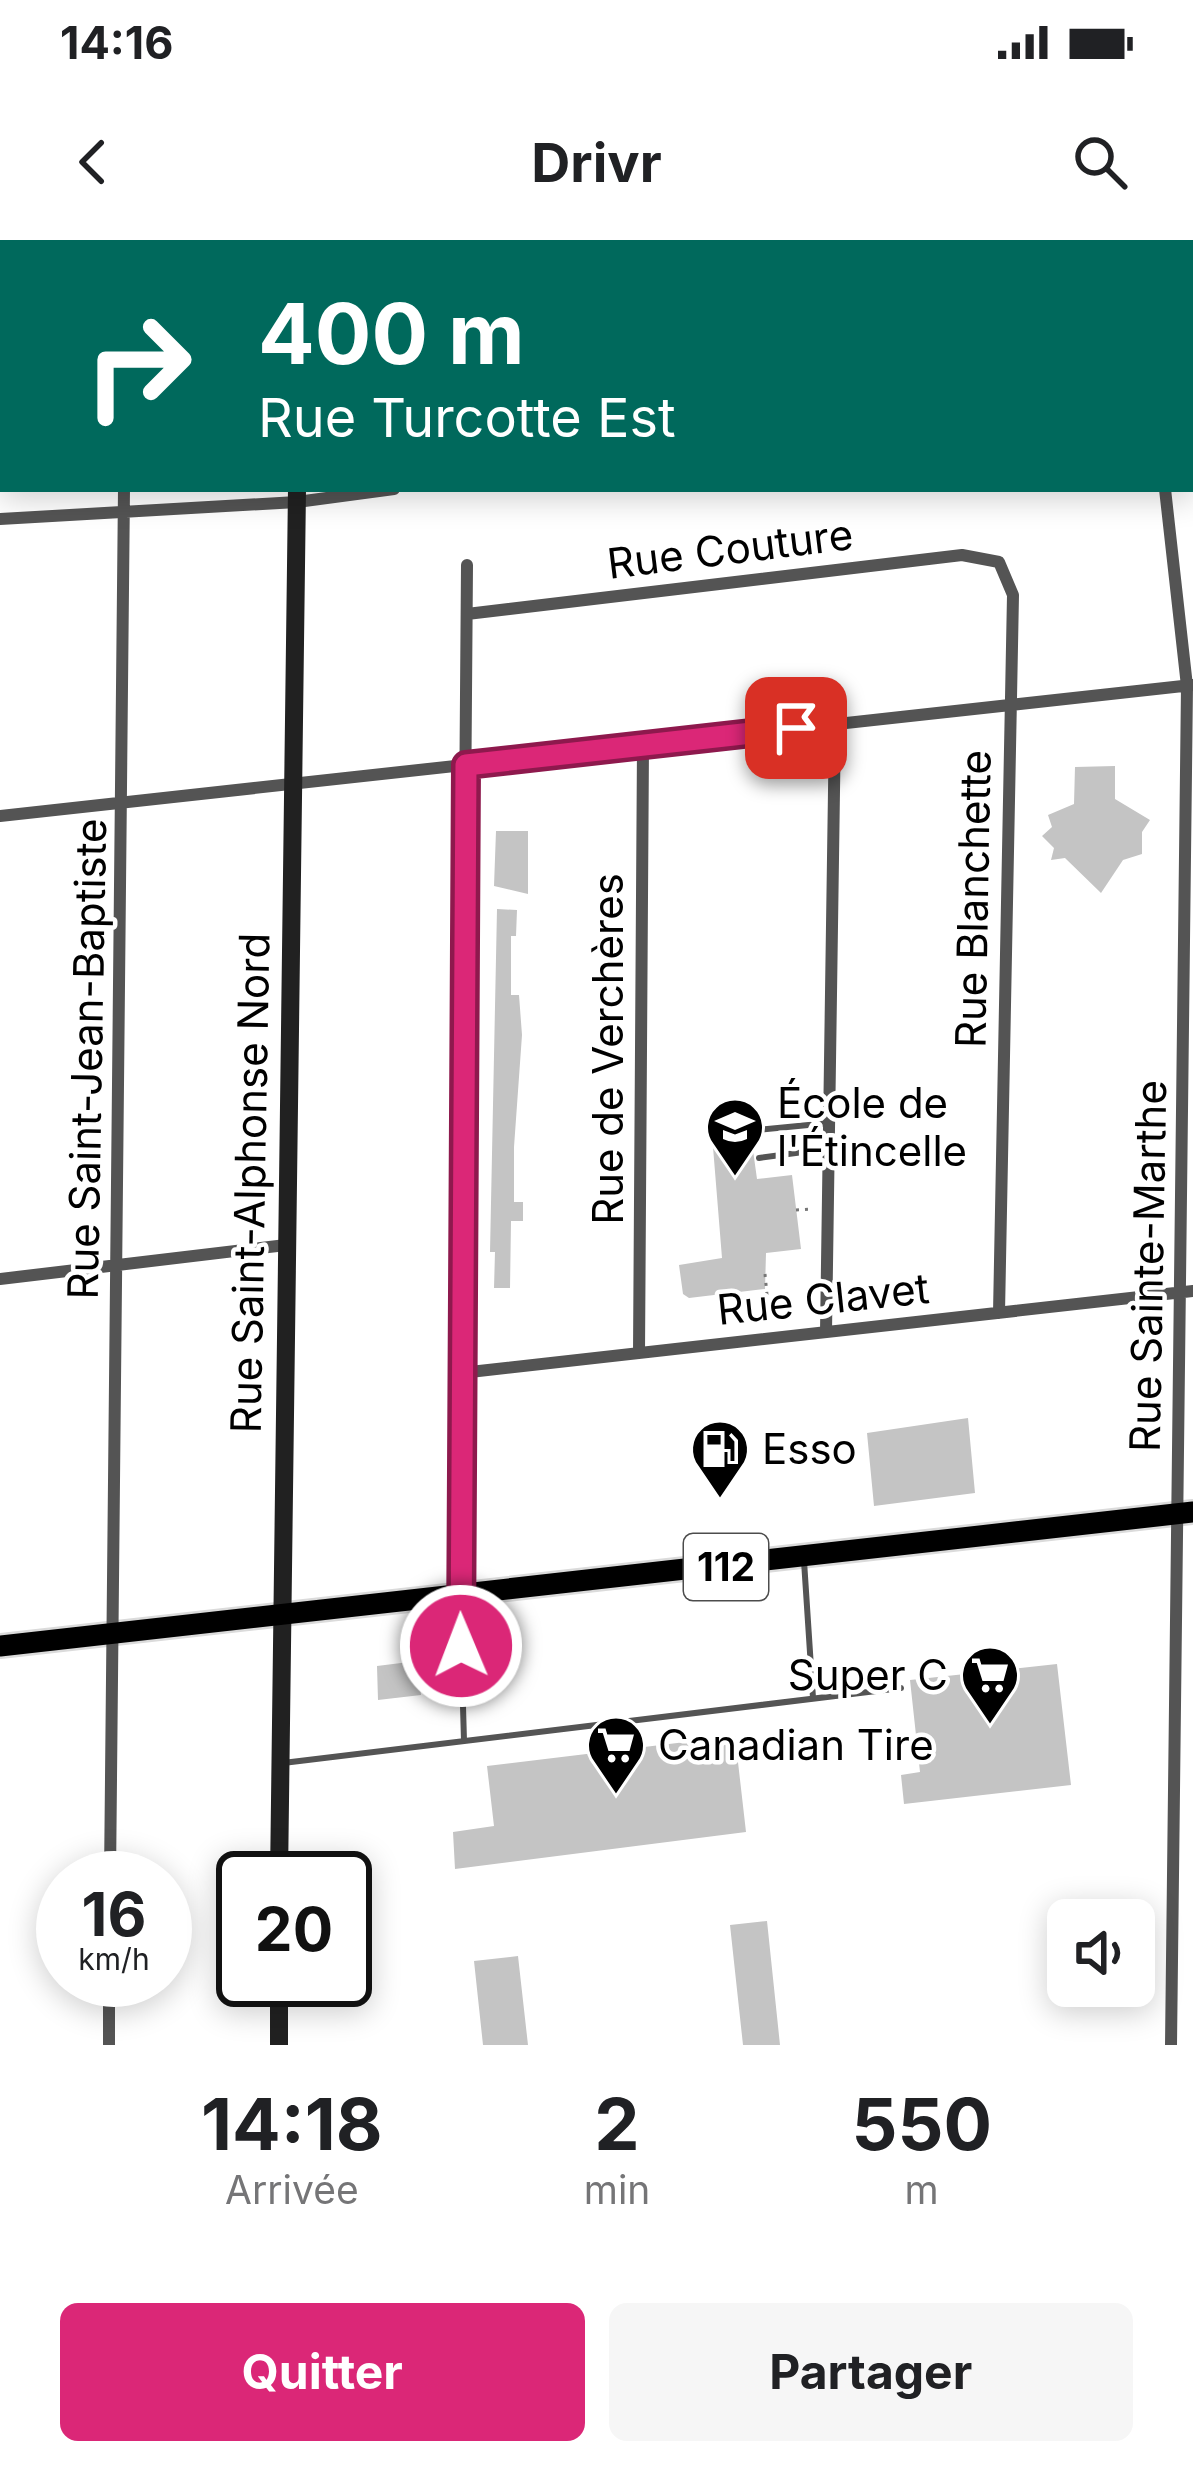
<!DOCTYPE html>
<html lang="fr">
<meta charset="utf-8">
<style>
:root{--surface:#fff;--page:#f6f6f6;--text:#202124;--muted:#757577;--accent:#db2777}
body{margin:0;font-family:Inter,sans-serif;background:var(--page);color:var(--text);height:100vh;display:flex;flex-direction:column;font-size:45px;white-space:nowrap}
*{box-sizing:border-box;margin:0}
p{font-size:39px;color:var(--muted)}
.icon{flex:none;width:66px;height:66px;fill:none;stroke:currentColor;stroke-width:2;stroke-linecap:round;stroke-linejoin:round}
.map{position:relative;height:1805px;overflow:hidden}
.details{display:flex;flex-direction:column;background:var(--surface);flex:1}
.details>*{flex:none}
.guide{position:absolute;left:0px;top:0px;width:1194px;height:252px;box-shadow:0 6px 30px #0003;background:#00695c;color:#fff;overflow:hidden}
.buttons{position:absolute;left:1047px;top:1659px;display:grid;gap:24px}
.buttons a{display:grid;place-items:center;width:108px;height:108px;border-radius:18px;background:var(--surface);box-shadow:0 6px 30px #0003;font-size:60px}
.speed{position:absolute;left:36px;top:1611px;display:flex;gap:24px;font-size:60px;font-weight:700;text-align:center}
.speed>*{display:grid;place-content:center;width:156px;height:156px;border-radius:50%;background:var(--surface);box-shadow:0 6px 30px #0003;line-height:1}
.speed small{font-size:30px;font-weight:400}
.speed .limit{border:6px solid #111;border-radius:18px;background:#fff;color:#111}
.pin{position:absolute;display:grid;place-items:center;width:102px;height:102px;color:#fff;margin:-51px;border-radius:24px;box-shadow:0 6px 18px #0006}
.me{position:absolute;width:132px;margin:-66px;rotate:359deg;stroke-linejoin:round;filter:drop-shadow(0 0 9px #0008)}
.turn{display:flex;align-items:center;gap:42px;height:252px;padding:0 60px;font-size:54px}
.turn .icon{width:156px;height:156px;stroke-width:2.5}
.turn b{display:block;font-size:84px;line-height:102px}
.eta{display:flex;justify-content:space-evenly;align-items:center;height:204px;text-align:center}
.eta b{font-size:72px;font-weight:700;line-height:84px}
.button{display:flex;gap:24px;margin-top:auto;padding:24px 60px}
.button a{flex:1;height:138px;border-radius:18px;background:var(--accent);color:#fff;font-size:48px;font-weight:700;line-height:138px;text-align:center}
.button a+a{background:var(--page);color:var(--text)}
.status{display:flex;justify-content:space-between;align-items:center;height:84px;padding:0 60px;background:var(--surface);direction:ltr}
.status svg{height:33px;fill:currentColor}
header{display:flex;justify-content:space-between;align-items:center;height:156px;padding:0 60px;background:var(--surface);font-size:54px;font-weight:700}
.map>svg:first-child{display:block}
.building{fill:#c4c4c4}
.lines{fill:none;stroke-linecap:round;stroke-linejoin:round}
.primary-casing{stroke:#dbdbdb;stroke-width:26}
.path{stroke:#767676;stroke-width:3;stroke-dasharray:3 6;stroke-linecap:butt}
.lane{stroke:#545454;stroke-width:6}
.street{stroke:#545454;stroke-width:12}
.secondary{stroke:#212121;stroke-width:18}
.primary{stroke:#000;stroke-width:21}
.route-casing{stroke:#8e194d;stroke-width:30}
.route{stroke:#db2777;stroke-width:21}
.labels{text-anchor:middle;stroke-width:9;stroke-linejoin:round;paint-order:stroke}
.shield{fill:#fff;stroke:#4c4c4c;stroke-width:3}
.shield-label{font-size:39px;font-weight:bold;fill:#000}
.street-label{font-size:42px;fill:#000;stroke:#fff}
.poi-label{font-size:42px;fill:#000;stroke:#fff;text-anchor:start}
</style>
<div class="status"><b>14:16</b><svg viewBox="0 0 49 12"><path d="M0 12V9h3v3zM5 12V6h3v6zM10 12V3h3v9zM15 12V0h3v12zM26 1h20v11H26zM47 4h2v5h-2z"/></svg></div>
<header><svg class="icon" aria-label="back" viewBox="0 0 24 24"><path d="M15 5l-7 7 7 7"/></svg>Drivr<svg class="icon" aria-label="search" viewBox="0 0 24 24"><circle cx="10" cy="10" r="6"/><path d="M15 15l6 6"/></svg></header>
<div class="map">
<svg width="1193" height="1805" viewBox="0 0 1193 1805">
<rect width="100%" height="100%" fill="#fff"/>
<path class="building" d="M1115,526V559L1150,580L1142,592V614L1123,620L1101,653L1065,618L1051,620L1054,608L1042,596L1052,587L1048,575L1074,564L1075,527Z
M496,591H528V654L494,646Z
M497,669L517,670L516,696H511V755H519L522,795L514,907V962H523V981H511L510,1048H494L495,1012H490Z
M752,903L757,939L792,935L801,1009L766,1013L765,1049L689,1058L683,1054L679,1025L722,1018L713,907Z
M968,1178L975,1253L874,1266L867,1193Z
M417,1421L421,1455L378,1460L377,1426Z
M1057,1424L1071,1545L904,1564L901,1535L920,1532L910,1440Z
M735,1496L746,1592L455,1629L453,1592L494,1586L487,1526Z
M767,1681L780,1805H743L730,1685Z
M518,1716L528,1805H483L474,1721Z"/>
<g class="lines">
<g class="primary-casing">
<path id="primary" d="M0,1406L1193,1272"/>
</g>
<path class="path" d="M796,970L813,969
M765,1034L770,1086
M737,1053L742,1087"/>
<path class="lane" d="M757,890L829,883
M759,918L826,909
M804,1321L813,1458
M460,1361L464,1501
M283,1523L901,1448"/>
<path class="street" d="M960,0L961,3
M1140,0V3
M128,3V0
M471,3V0
M1191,8H1193
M1191,140H1193
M1165,249L1187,446L1171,1805
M0,279L297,262L394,249
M467,374L962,315L999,322L1013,355L999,1073
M0,576L1192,445
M0,1039L286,1005
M826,1092L835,483
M639,1113L643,505
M461,1133L1193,1051
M459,1357L467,325
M110,1638L124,249
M109,1805V1740"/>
<path class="secondary" d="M298,3V0
M279,1638L297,249
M279,1740V1805"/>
<use href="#primary" class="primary"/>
</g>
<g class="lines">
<g class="route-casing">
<path id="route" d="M461,1406L466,525L796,488"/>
</g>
<use href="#route" class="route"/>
</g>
<defs>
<g id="school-pin" transform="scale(3)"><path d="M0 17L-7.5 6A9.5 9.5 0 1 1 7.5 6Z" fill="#000" stroke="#fff"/><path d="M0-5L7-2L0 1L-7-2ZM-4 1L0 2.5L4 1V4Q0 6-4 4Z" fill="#fff"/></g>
<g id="fuel-pin" transform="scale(3)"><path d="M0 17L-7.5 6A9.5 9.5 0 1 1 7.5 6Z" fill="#000" stroke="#fff"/><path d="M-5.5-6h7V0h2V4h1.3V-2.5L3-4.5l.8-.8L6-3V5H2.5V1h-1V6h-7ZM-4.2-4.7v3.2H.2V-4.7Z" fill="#fff"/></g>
<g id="supermarket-pin" transform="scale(3)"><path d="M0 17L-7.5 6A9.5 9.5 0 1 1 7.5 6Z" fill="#000" stroke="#fff"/><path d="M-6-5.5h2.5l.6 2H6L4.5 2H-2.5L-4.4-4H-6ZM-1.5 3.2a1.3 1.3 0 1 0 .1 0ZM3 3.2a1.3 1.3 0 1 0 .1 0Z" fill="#fff"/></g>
</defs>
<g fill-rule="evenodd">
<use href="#school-pin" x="735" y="887"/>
<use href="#fuel-pin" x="720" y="1209"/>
<use href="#supermarket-pin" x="990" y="1435"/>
<use href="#supermarket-pin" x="616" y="1505"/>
</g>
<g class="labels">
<rect class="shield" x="684" y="1294" width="84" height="66" rx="9"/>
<g class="shield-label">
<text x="726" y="1341">112</text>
</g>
<g class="street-label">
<text transform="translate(730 309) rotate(-7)" y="15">Rue Couture</text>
<text transform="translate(973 659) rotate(-89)" y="15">Rue Blanchette</text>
<text transform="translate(608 809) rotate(-90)" y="15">Rue de Verchères</text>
<text transform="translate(87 819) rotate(-89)" y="15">Rue Saint-Jean-Baptiste</text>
<text transform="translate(250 943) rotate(-89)" y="15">Rue Saint-Alphonse Nord</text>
<text transform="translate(1148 1026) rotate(-89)" y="15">Rue Sainte-Marthe</text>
<text transform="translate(823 1059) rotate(-6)" y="15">Rue Clavet</text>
</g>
<g class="poi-label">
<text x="777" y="878">École de<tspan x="777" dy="48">l'Étincelle</tspan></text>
<text x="762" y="1224">Esso</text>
<text x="948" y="1450" text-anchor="end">Super C</text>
<text x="658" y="1520">Canadian Tire</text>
</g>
</g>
</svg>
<div class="buttons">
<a><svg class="icon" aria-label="sound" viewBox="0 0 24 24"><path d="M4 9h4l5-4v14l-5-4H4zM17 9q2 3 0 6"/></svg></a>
</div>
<div class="speed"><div>16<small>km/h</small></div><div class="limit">20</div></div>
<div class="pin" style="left:796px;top:488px;background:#d93025"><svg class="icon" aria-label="arrive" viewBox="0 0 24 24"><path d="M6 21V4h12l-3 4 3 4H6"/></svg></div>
<svg class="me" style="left:461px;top:1406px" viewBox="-20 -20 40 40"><circle r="17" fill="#db2777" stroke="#fff" stroke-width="3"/><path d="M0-11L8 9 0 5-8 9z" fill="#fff"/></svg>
<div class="guide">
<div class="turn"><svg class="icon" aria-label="right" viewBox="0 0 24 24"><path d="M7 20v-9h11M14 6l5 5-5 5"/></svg><div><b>400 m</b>Rue Turcotte Est</div></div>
</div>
</div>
<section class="details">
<div class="eta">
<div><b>14:18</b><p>Arrivée</p></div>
<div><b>2</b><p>min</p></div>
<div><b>550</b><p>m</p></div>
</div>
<div class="button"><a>Quitter</a><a>Partager</a></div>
</section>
